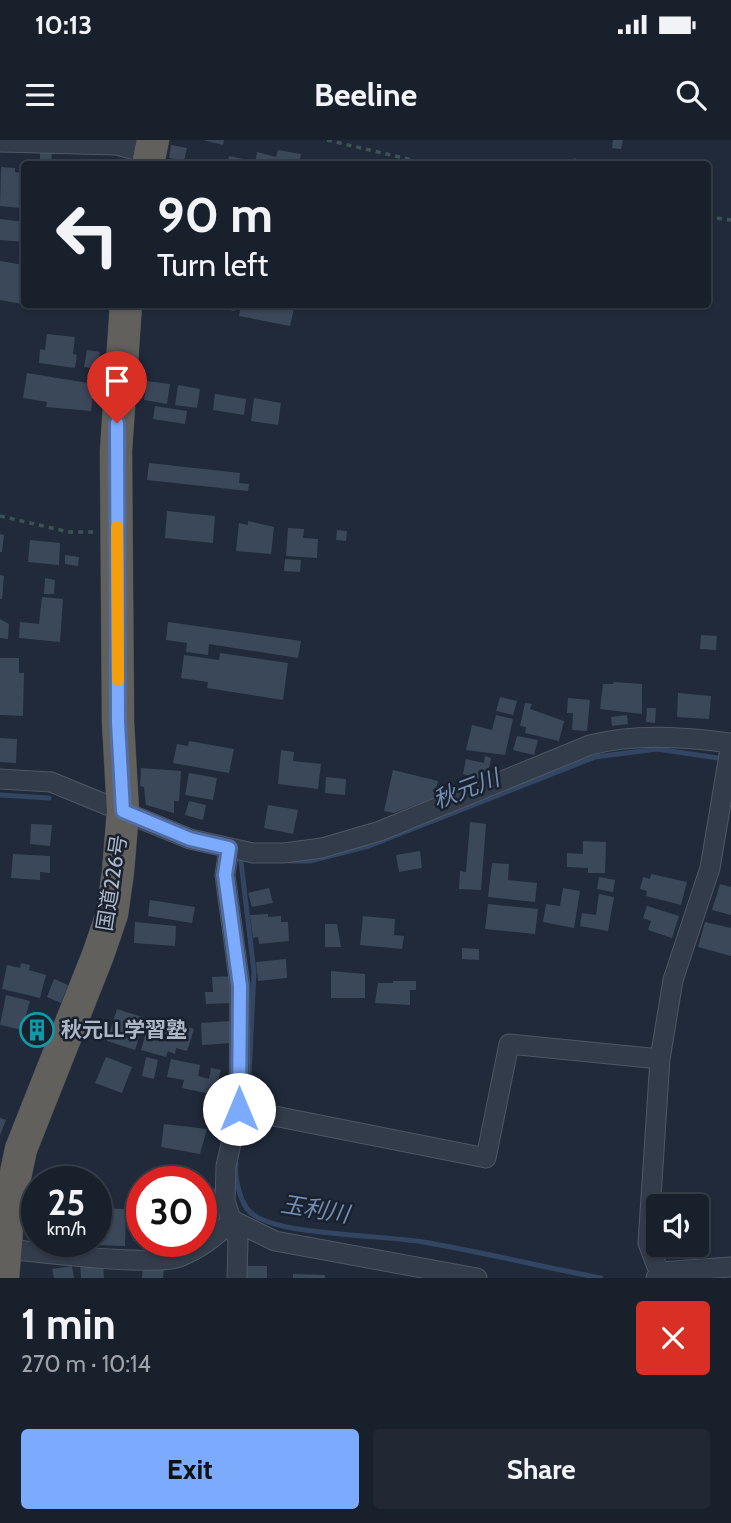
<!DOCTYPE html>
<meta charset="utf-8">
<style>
:root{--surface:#18202c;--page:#212834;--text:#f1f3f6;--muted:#9fa3a9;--line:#363e48;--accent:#7caafd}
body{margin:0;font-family:Cabin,"Noto Sans JP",sans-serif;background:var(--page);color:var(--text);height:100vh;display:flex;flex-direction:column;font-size:26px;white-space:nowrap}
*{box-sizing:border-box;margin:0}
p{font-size:23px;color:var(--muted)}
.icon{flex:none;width:38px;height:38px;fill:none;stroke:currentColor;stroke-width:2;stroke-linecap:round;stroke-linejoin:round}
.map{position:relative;height:1138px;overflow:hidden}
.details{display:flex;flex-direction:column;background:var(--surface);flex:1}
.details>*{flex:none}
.guide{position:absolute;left:21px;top:21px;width:690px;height:147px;border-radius:7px;box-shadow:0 2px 5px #0004,0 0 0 2px var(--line);background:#18202c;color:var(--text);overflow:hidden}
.fabs{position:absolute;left:646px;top:1054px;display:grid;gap:14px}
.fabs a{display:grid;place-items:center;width:63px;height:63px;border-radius:7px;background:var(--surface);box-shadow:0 2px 5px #0004,0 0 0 2px var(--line);font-size:35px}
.speed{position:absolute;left:21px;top:1026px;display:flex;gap:14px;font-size:35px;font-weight:700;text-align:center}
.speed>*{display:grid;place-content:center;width:91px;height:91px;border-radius:50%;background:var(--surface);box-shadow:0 2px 5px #0004,0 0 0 2px var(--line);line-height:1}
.speed small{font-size:18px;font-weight:400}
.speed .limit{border:10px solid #d22;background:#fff;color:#111}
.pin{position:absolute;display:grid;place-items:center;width:60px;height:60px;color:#fff;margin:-72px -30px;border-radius:50% 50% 50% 0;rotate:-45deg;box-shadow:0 0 7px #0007}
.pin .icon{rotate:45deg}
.me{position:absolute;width:77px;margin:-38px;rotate:0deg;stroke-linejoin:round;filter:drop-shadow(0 0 5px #0008)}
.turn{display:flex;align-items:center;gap:24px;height:147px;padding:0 21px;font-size:32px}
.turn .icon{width:91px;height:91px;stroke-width:2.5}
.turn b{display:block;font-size:49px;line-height:60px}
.round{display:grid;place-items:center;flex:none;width:74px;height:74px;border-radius:7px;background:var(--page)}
.overview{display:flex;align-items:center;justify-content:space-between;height:119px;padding:0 21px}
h1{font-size:42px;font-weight:800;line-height:52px}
.primary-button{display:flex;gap:14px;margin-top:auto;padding:14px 21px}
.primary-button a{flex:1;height:80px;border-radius:7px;background:var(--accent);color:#111;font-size:28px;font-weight:800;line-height:80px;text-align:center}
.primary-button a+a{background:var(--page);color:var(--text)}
.status{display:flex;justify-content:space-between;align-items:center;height:49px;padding:0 35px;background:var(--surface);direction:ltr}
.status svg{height:19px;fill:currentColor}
header{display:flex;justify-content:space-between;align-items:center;height:91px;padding:0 21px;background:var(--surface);font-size:32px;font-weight:800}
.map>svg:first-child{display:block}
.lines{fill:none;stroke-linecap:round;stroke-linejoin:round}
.stream{stroke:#324563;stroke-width:5}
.building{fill:#3b485a}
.minor-casing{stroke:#4e5765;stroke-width:21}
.trunk-casing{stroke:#3e4755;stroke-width:33}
.path{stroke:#3c5355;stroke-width:3.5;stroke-dasharray:5 5;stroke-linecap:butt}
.minor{stroke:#333c4a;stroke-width:19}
.trunk{stroke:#61605d;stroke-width:32}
.route-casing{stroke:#516ea4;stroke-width:18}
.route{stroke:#7caafd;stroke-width:12}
.slow{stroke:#f59e0b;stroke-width:12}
.labels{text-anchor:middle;stroke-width:5;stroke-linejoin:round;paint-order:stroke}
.street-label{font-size:21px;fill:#aeb7c7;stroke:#19212f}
.poi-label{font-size:21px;font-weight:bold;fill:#aeb7c7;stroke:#19212f;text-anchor:start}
.water-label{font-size:23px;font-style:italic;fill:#748db1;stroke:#19212f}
</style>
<div class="status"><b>10:13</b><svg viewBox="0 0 49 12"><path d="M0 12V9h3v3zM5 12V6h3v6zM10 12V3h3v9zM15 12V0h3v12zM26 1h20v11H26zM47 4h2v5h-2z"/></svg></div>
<header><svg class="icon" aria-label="menu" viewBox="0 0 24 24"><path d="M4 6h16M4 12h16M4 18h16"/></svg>Beeline<svg class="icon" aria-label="search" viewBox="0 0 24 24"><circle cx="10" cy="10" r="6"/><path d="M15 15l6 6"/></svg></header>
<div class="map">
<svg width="731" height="1138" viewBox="0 0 731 1138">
<rect width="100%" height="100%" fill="#202a3a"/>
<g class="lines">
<path class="stream" d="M0,655L49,658
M289,721H310L369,706L595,617L657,609L725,619
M241,722L254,832L248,958
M236,1023C234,1036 240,1064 251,1073C278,1096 386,1095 423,1102C483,1112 541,1127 601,1138"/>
</g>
<path class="building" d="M203,0H224L223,5Z
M613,0H623L621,9L612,8Z
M171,5L187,8L184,21L169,18Z
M278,10L301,14L299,24H255L257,12L276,17Z
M40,13H52L51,24H40Z
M229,16L243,19L242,24H227Z
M574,18L592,24H572Z
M1,27L15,28V32L23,33L20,68L0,66Z
M0,79L24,82V102L0,100Z
M0,121L24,125L22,164L0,160Z
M218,164H237L235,171L217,168Z
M241,164H295L290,186L239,176Z
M47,194L75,197L73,214L77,215L75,228L39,223L40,209L45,210Z
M87,210L100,212L97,229L84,227Z
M27,233L94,244L91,271L46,267L47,262L23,258Z
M147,241L170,244L167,264L144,260Z
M178,245L200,249L197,268L175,265Z
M215,254L246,259L244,275L213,270Z
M254,258L281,263L278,285L251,281Z
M155,266L187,271L185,284L153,279Z
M149,323L240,333L239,343L249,344L248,351L147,340Z
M167,371L215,376L213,403L165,398Z
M248,381L274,387L271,414L236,411L239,383L248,385Z
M288,388L304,389L303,398L318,399L317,418L286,416Z
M337,390L347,391L346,401L336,400Z
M0,394L4,395L2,412H0Z
M30,400L60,403L59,425L28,422Z
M65,415L79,417L78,426L65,424Z
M285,419L301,420L300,432L284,431Z
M0,435L4,436L2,459H0Z
M45,438L55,440L54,454H44Z
M42,457L63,459L60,502L19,498L20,482L39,484Z
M0,479L9,484L8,499L0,498Z
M168,482L301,501L298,518L209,504L208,515L186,512L187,503L166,500Z
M701,495L717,496L716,510L700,509Z
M220,513L288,523L283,560L207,548L208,542L181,538L184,515L219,520Z
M0,518H19V533H24L23,576L0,575Z
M614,542L642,544V574L600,569L603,544H613Z
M678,553L711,556L709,579L677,577Z
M500,557L517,561L513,575L496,571Z
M568,558L590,560L587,591L572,590L573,573H567Z
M525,563L532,564L530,569L564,581L559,601L525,593L526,587L520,586Z
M647,568H656L655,583L646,582Z
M496,575L513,579L505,615L466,610L472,585L492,590Z
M627,575L628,584L612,586L611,577Z
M517,596L538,600L534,615L513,610Z
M0,598L17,599L16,623L0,622Z
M189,601L234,609L229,633L173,623L177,604L188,606Z
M281,610L294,612L293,621L321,624L318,649L278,644Z
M485,616L491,618L488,633L482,631L480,639L463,634L466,619L484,623Z
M141,628L181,631L179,661H174V673L146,665L144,647L140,646Z
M393,630L438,641L434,658L394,673L384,671Z
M189,633L217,638L213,660L185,655Z
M326,637L346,639L345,655L325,653Z
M189,661L206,665L203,680L185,675Z
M268,665L298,670L293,694L264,688Z
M470,682L486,684L481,750L459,749L460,731L466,732Z
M31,684L52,685L50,706L30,704Z
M583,701L606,702L605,733H588V728L567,727V713L583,714Z
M420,711L422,728L399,732L396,715Z
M13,714L50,716V733L40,732V740L11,738Z
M492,723L509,724L508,740L537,743L535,762L488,757Z
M651,734L687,742L681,765L646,756L647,751L640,749L643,737L650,739Z
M599,737L615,740L613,752L597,749Z
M720,744L731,747V775L712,770Z
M269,748L273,763L252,767L248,753Z
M563,748L580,751L574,788L543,782L546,764L560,766Z
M599,754L614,757L608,791L580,786L582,773L596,775Z
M150,760L195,767L192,783L148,776Z
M488,764L538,769L535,794L485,789Z
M647,766L679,776L672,798L648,790L651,781L643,778Z
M268,774V777L281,776V782H288L289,801L259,804L258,797L253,798L250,775Z
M363,776L395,779L394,795L404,796L402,809L360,805Z
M135,782L176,786L175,806L134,803Z
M705,782L731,788V816L698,807Z
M325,784H337L341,807H325Z
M462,808L479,809V820L462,819Z
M286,819L287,838L258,841L256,822Z
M21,823L30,825L29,830L46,835L40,858L2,849L7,825L20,828Z
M331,831L365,834V858H331Z
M234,836L235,863L206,864L205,852H213L212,837Z
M54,839L68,845L61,863L47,857Z
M393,841H416V850H410V865L375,863L378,843H393Z
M6,855L30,861L22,890L0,885Z
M117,869L145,878L135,910L107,901Z
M32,879L48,885L42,902L26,896Z
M231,881L232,903L202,905L201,883Z
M171,882L194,889L187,911L176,908L175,914L168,911L166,917L141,910L148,885L168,891Z
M106,917L132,927L122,953L95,943Z
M146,917L158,920L154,939L142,936Z
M171,919L200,925L198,936L209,939L211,928L221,930L218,941L228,943L225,957L182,948L184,940L167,937Z
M0,978L6,980L0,995Z
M164,984L207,989L200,1014L161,1007Z
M178,1030L199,1033L198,1041H176Z
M201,1047L216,1049L212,1071L201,1069Z
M96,1068L126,1069L125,1106L98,1105Z
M133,1093H142V1101H133Z
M103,1120L104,1138H81L80,1122Z
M143,1125L164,1126L163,1138H142Z
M72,1126L74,1138H54L52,1129Z
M244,1126H267V1138H244Z
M293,1134L325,1135V1138H293Z"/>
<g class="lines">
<g class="minor-casing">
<path id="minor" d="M0,2L117,5L150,14
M0,639L51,642L190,699L253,713H284L322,708L380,691L590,605C637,593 683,597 731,603
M229,708L225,735L240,846L239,969L226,1026L225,1061L238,1101L237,1138
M239,969L486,1018L509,904L660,919
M232,1080L275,1101L477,1138
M5,1109C40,1112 151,1127 179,1117C200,1109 216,1097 232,1080
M659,1132L731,1127
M656,1138L659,1132L648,1103L660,919L673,840L710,728L731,603"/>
</g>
<g class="trunk-casing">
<path id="trunk" d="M148,24L153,0
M3,1138L9,1066L21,1009L98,815L112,774L118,732L123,671L118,582L116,311L126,164"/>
</g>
<path class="path" d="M327,0L429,24
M707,77L731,80
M0,376L69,392H94"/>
<use href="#minor" class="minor"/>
<use href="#trunk" class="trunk"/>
</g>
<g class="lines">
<g class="route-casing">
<path id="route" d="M117,283L118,582L123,671L190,699L229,708L225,735L240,846L239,969"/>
</g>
<use href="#route" class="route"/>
<path class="slow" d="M117,387L118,540"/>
</g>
<defs>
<g id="building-ring" transform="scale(1.75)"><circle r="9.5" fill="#19212f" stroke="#0f9aa8" stroke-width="1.5"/><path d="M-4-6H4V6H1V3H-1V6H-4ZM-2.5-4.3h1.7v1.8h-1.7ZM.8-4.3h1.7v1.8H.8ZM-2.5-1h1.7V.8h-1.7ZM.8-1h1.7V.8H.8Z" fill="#0f9aa8"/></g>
</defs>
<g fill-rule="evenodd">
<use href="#building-ring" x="37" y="890"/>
</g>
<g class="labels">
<g class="street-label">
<text transform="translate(112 743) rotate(-81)" y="7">国道226号</text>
</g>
<g class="poi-label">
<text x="61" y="897">秋元LL学習塾</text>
</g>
<g class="water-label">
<text transform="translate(466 649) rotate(-21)" y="8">秋元川</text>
<text transform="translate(315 1069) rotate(9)" y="8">玉利川</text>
</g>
</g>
</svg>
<div class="fabs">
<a><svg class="icon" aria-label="sound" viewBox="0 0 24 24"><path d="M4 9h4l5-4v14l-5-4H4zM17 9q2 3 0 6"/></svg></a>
</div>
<div class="speed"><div>25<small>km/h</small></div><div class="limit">30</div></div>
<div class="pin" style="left:117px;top:283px;background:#d93025"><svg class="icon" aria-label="arrive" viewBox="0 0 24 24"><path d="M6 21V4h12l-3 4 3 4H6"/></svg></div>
<svg class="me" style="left:239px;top:969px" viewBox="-20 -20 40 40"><circle r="19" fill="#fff"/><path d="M0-13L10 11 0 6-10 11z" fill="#7caafd"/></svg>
<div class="guide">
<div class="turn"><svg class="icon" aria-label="left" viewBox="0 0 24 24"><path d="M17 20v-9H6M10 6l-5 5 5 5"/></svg><div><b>90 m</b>Turn left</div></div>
</div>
</div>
<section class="details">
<div class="overview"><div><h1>1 min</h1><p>270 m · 10:14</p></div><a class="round" style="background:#d93025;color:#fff"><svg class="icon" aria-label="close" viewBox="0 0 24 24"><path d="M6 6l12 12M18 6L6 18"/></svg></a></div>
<div class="primary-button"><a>Exit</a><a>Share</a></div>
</section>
